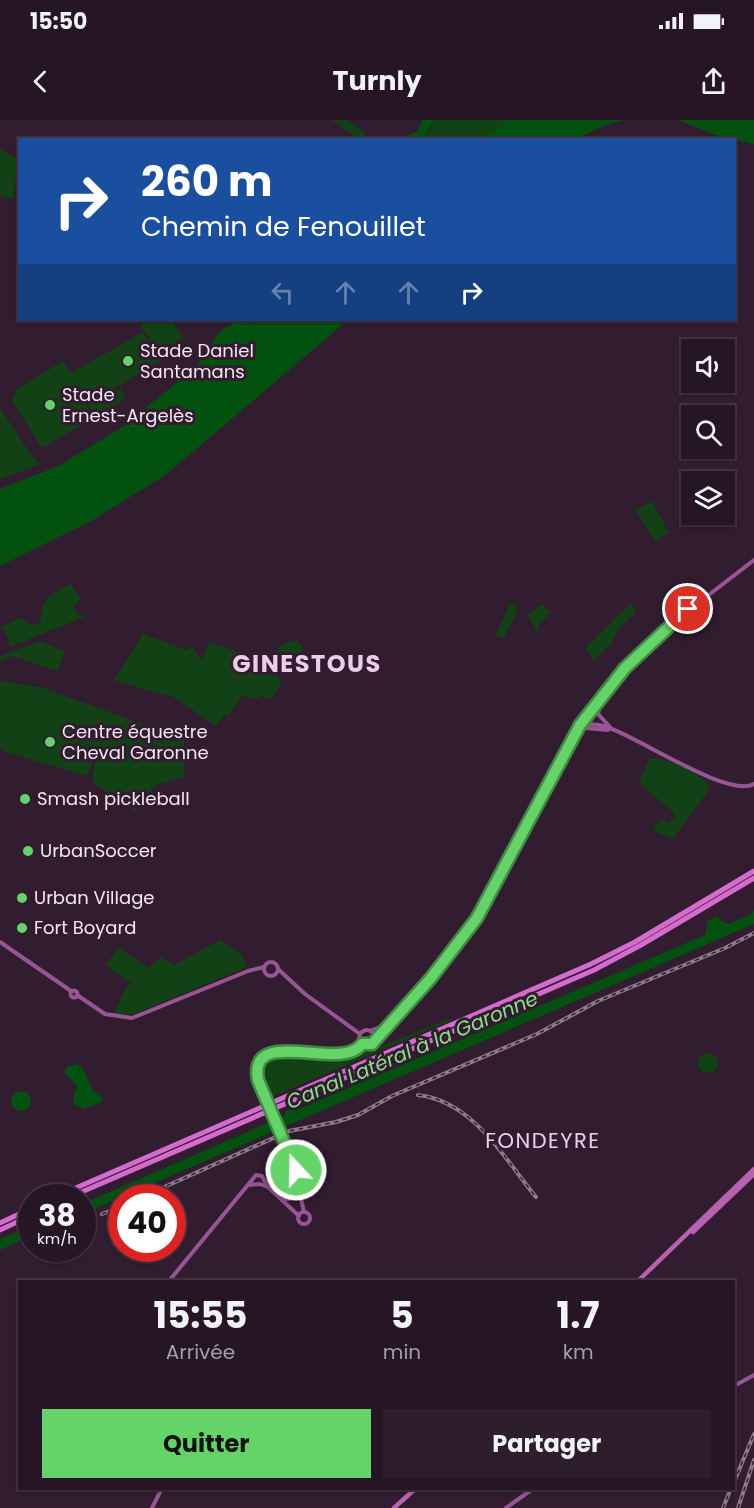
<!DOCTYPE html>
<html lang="fr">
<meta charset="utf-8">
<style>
:root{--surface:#261524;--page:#2e1e2c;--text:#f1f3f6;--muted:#a49fa6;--line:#423441;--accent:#64d468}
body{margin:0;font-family:Poppins,sans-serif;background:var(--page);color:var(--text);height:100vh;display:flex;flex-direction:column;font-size:22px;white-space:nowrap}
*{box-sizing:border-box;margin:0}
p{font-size:20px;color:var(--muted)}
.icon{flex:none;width:33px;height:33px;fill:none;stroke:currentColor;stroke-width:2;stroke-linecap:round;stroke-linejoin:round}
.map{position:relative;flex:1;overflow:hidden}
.details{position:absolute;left:18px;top:1160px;width:717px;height:210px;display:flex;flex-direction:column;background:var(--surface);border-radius:0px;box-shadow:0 2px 4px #0004,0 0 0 2px var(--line)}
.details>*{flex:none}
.hud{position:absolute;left:18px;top:18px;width:718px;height:183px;border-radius:0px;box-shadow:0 2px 4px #0004,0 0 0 2px var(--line);background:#1a4fa0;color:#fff;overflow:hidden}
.buttons{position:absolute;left:681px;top:219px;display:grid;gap:12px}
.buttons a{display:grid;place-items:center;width:54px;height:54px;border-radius:0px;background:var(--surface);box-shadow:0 2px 4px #0004,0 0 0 2px var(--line);font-size:30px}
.speed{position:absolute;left:18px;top:1064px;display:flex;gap:12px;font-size:30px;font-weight:700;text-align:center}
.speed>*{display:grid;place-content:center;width:78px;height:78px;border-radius:50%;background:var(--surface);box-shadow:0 2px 4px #0004,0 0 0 2px var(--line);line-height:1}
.speed small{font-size:15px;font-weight:400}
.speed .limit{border:9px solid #d22;background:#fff;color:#111}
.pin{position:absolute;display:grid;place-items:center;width:51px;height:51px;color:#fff;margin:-26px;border:3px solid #fff;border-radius:50%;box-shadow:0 2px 6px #0007}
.me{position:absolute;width:66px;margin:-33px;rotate:339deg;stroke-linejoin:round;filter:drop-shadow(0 0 4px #0008)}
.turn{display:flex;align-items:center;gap:21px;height:126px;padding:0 24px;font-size:27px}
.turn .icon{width:78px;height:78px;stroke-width:2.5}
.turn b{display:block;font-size:42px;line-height:51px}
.lanes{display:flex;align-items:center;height:57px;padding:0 24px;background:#0003;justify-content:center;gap:30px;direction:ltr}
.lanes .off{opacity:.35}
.eta{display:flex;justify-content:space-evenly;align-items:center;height:102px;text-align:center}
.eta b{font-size:36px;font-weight:700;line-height:42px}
.primary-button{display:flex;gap:12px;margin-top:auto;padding:12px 24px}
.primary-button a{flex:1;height:69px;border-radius:0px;background:var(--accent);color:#111;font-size:24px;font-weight:700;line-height:69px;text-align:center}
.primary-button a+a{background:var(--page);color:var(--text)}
.status{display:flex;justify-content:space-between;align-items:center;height:42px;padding:0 30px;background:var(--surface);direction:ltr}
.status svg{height:16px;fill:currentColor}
header{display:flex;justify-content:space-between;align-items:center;height:78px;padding:0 24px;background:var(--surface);font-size:27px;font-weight:700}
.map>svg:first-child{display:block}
.green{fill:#114114}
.water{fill:#03510e}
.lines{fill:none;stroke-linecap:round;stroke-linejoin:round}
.secondary{stroke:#985594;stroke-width:4}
.primary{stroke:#b860b2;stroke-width:4.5}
.highway{stroke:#d56bce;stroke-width:5}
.rail-casing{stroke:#8d7a8b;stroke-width:4}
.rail{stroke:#321c30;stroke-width:1.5;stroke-dasharray:4.5;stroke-linecap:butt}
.secondary-bridge{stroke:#985594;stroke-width:4}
.route-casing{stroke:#418a44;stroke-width:15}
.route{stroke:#64d468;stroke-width:10}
.poi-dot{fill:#64d468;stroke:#321c30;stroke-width:2}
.labels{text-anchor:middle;stroke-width:6;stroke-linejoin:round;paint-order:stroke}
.poi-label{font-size:18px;fill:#f6e6f4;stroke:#321c30;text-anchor:start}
.water-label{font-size:20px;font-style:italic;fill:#87e188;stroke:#321c30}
.quarter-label{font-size:21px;letter-spacing:1.5px;fill:#eccee9;stroke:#321c30}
.district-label{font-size:24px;font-weight:bold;letter-spacing:1.5px;fill:#eccee9;stroke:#321c30}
</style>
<div class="status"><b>15:50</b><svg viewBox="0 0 49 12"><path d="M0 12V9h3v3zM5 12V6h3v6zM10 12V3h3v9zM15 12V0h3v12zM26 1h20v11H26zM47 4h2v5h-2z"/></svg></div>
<header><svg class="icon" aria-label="back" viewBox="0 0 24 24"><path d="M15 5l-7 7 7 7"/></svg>Turnly<svg class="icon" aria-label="share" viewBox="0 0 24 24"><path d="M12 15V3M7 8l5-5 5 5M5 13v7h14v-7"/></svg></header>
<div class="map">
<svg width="754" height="1388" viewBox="0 0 754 1388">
<rect width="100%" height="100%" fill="#321c30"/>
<path class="green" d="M332,0H348L366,14L365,19H358Z
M435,0H508L482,19L420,20L431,9Z
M0,29L19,40L13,79L0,76Z
M138,200H171L183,218L159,235Z
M143,212L161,240L114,269L116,272L121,269L126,277L113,287L95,294L85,282L89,290L84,294L88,301L42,328L12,281L17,269L63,241L71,253Z
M0,288L32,336L41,344L0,359Z
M652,381L669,413L655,421L635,390Z
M71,464L81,480L74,485L78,496L89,495L10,527L8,517L1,507L22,497L28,505L38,504C42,499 41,496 42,490C44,475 60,470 71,464Z
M510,483L515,484L517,493L503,519L496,515Z
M631,483L636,492L617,510L612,523L593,541L586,527Z
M542,484L551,493L539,504V513L527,495Z
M143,514L187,530L192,526L202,541L209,522C225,528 282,543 280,564C279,570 273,576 270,580L263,576L254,579L243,575L228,596L225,594L216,606L172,576L148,571L114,560Z
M40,521L65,531L57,551L11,536L0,541V536Z
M296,521L302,525V532L290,550L280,553L270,544V538L284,523Z
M0,561L41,567L184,619V657L156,665L136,691L92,662L94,646L102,620L87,656L5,632L0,627Z
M649,638C665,637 699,651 709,665L708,671L673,719L652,710L661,700L668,703L675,697L673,692L639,663Z
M220,820L242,835L247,847L134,894H114L125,869L131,863L105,845L119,828L149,848L161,837L174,845Z
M450,898L452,900L269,978L261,958V947C283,920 317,940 346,939C358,939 365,929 376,926L378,928Z
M698 943a10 10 0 1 1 20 0a10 10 0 1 1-20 0Z"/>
<path class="water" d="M423,0H435L423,18L401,19L417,11Z
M508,0H624L603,6L576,19H482Z
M677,0H754V24L721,17Z
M239,200H250L253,205L260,200H348L167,354L93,400L0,446V369L58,346L121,308L197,246L219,212Z
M754,789V804L83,1094L82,1084L284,996L286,991L293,988L299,989L705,815L708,800L716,797L728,804L751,794Z
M76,944L82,947L92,969L103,978L102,982L84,989L75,985L73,978L77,966L64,952L67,947Z
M11 981a10 10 0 1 1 20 0a10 10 0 1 1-20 0Z
M31,1106V1116L0,1130V1119Z"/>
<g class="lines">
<path class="secondary" d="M602,578L598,594L610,607
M581,605C588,604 597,604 604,606C634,614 728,679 754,664
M581,605L585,608L608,610
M0,822L71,871
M264 849a7 7 0 1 1 14 0a7 7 0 1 1-14 0Z
M278,849L305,874L360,914
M70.5 874a3.5 3.5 0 1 1 7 0a3.5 3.5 0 1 1-7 0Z
M77,875L105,894L132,898L248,851L264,847
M359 918a8 8 0 1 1 16 0a8 8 0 1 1-16 0Z
M370,911L385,905
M374,919L431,858L477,798L573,615L604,573L662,511L754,440
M264,973L258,951C272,903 338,957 362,924
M291,1034L304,1092
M249,1065L260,1064L268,1067
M282,1080L293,1078L298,1069
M298 1098a6 6 0 1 1 12 0a6 6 0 1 1-12 0Z
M169,1161L256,1055L262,1056L268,1067L299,1096
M734,1266L754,1255
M152,1388L162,1368
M506,1388L534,1368"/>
<path class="primary" d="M693,1112L754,1054
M638,1161L754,1049
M394,1388L415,1369"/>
<path class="highway" d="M55,1077L591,844L635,822L754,751
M70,1077L594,850L641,825L754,758
M0,1103L32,1088
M0,1110L32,1095"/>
<g class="rail-casing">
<path id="rail" d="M418,975C473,981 504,1038 536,1077
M142,1077L289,1011L336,1002L358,995L392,976L537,914L598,881L725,828L754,813
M102,1094L122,1086
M734,1362L754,1314
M723,1388L731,1368
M738,1388L754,1340"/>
</g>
<use href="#rail" class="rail"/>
<path class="secondary-bridge" d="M264,973L291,1034"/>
</g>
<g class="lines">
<g class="route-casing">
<path id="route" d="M296,1050L258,960C248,904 342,953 362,924H372L431,858L477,798L580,605L625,548L688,489"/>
</g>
<use href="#route" class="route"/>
</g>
<g class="poi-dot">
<circle cx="128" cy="241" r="6"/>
<circle cx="50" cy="285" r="6"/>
<circle cx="50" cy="622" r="6"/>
<circle cx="25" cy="679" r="6"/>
<circle cx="28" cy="731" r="6"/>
<circle cx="22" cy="778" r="6"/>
<circle cx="22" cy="808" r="6"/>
</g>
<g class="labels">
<g class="poi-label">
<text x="140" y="237">Stade Daniel<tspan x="140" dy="21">Santamans</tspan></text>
<text x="62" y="281">Stade<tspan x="62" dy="21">Ernest-Argelès</tspan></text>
<text x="62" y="618">Centre équestre<tspan x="62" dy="21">Cheval Garonne</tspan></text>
<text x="37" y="685">Smash pickleball</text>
<text x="40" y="737">UrbanSoccer</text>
<text x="34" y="784">Urban Village</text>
<text x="34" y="814">Fort Boyard</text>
</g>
<g class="water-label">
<text transform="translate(412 930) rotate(-23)" y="7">Canal Latéral à la Garonne</text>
</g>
<g class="quarter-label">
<text x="543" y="1028">FONDEYRE</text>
</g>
<g class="district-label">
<text x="307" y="552">GINESTOUS</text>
</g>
</g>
</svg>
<div class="buttons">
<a><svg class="icon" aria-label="sound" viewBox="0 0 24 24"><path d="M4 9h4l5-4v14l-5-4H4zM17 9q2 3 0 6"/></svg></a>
<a><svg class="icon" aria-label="search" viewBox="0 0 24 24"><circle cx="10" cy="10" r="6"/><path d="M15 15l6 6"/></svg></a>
<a><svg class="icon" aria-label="layers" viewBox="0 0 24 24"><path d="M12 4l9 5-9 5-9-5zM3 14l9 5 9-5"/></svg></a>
</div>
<div class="speed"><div>38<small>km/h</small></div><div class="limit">40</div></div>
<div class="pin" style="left:688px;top:489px;background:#d93025"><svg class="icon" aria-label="arrive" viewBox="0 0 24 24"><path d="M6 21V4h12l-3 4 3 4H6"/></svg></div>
<svg class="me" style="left:296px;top:1050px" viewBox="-20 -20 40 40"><circle r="17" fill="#64d468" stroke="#fff" stroke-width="3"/><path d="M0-11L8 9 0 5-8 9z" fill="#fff"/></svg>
<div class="hud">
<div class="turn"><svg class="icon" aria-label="right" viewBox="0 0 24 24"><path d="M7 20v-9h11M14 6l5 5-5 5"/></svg><div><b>260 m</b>Chemin de Fenouillet</div></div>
<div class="lanes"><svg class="icon off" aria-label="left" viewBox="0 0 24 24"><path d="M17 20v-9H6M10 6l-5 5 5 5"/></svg><svg class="icon off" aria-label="ahead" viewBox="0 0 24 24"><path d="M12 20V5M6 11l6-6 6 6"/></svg><svg class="icon off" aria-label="ahead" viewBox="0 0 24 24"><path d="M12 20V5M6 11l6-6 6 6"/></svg><svg class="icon" aria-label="right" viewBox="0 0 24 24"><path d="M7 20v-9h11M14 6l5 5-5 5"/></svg></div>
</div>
<section class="details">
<div class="eta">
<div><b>15:55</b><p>Arrivée</p></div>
<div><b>5</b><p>min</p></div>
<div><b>1.7</b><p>km</p></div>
</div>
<div class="primary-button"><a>Quitter</a><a>Partager</a></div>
</section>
</div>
